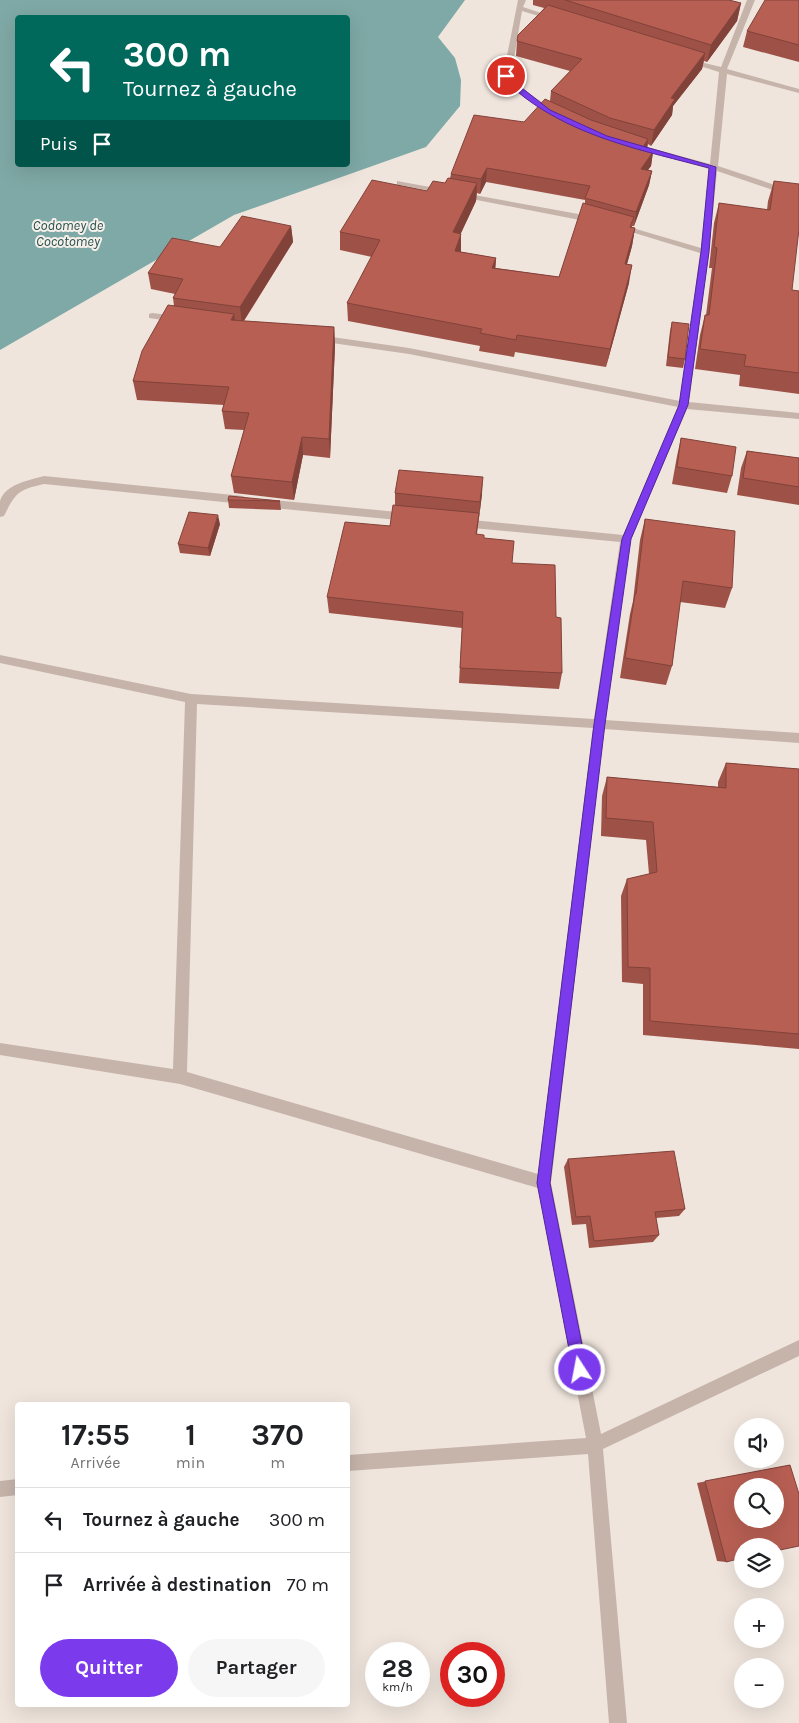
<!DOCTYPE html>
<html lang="fr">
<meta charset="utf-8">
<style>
:root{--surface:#fff;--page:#f6f6f6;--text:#202124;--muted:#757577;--line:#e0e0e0;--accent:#7c3aed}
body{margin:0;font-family:Karla,sans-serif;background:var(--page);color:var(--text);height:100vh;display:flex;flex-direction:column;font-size:19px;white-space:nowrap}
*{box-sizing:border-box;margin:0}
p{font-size:16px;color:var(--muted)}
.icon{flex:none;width:28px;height:28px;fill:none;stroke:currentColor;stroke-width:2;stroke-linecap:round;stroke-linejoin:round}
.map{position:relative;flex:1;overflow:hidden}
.sheet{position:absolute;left:15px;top:1402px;width:335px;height:305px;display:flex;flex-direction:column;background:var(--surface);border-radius:5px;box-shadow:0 5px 20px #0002}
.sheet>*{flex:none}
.hud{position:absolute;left:15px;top:15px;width:335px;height:152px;border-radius:5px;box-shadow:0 5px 20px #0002;background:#00695c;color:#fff;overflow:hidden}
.controls{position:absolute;left:734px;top:1418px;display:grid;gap:10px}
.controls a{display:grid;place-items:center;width:50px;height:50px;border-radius:50%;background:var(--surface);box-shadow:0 5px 20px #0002;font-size:25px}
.speed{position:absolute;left:365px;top:1642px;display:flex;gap:10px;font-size:25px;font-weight:700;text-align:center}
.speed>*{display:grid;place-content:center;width:65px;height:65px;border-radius:50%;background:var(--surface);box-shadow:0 5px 20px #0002;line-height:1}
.speed small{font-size:12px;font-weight:400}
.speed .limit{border:8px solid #d22;background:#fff;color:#111}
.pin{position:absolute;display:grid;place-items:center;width:42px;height:42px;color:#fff;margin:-21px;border:2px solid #fff;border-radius:50%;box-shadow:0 1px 5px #0007}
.me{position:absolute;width:55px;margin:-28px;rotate:349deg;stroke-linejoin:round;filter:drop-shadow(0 0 4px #0008)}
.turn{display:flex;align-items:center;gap:18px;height:105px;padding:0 25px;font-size:22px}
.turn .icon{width:65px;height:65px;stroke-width:2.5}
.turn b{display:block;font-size:35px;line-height:42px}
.then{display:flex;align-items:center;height:48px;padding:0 25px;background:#0003;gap:10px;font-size:19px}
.eta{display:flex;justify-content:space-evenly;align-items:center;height:85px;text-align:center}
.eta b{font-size:30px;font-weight:700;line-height:35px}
.cta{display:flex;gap:10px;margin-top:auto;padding:10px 25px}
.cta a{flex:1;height:58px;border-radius:30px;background:var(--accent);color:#fff;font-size:20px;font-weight:700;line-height:58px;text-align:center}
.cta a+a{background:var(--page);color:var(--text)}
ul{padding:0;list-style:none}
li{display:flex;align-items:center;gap:15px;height:65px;padding:0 25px;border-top:1px solid var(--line)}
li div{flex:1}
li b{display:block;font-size:19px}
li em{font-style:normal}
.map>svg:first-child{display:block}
.water{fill:#7fa9a6;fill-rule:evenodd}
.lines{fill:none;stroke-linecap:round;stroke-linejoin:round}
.street{fill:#c6b4aa;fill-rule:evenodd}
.wall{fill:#9e5247;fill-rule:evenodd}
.shaded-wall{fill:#81423a}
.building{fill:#b85f53;stroke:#81423a;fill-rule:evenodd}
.route{fill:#7c3aed;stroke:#51269a}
.labels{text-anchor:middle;stroke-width:4;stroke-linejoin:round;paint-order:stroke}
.far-water-label{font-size:14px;font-style:italic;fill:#23514f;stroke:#f7efe9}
</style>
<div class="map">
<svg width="799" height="1723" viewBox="0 0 799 1723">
<rect width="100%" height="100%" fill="#efe5dd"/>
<path class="water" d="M0,0H465L438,37L455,58L461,80L460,106L426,147L234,215L0,350ZM18,18H348V165H18Z"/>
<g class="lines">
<path class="street" d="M518,0H526L523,7L559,19L555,21L522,11L511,76L513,82L556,112V116H550L507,85L503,76Z
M747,0H755L727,69L799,89V93L727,74L718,166L799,193V199L717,171L709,252L689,402L799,413V419L687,409L631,539L605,720L799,733V743L604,729L551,1183L601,1434L799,1340V1356L603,1449L627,1723H609L588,1454L348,1471V1455L586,1438L538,1188L180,1084L0,1055V1043L173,1069L185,702L0,663V655L191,694L594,719L620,542L462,527L457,523L462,519L623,535L678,407L409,354L318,341L313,338L318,335L409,348L680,401L700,253L615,227L619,224L701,248L709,169L628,145L632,143L710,164L719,72L684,61L688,59L721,67ZM197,704L593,728L538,1174L187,1072Z
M397,181L595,217L599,220L595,223L400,185H397Z
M152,313L177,316L182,319L177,322L149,318V314Z
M44,476L243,496L248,500L243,504L44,484C18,490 16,492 4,516L0,517C0,512 0,505 0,501C5,484 30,480 44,476Z
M263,499L408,513L413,517L408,521L263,507L258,503Z
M18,1479V1495L0,1497V1481Z"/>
</g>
<path class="wall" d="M533,0H729L741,3L737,21L707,62L704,61L702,69L673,106L672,115L651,146L648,144L647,150L653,152L651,166L648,170L652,171L649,185L634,226H632V228H635L632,246L627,264L629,283L606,367L515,352L514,357L479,351L480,346L348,321L347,303L372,257L340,250V232L445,183L450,178L451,174L524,122L550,101L551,91L570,71L516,56L517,41L544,8L533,5ZM486,182L585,200V203L559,277L495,268L496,258L461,252V233L476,201L477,193L480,194Z
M799,0V62L743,47L747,31Z
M774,181L792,290L799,291V394L739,386L740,375L695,369L700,335L705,315H706L712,268H709L714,223L719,203L767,210L768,201Z
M291,226L293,242L244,321L334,327L335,346L330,458L303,455L294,500L234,493L231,476L244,430L225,429L222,411L224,405L137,400L133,381L174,306L173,298L175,294L151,289L148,273L220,247Z
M672,322L685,359L683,368L666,366L670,331Z
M681,438L732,476L727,493L672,484L677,456Z
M747,451L799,458V505L737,495L741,468Z
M395,493L482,494L477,534L484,538L512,563L556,617L562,673L559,689L459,683L462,628L329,613L327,597L390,526L395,505Z
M228,500L280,501L281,510L229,508Z
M645,519L732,588L725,608L680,602L672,666L666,685L620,678L630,614L633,601L640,540Z
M220,524L210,556L180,553L178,544Z
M726,763L799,769V1049L643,1035V984L622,982L621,896L627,879L649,874L646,840L601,836L602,796L607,777L718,787V782Z
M568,1159L685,1209L679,1216L656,1218L659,1235L653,1242L589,1248L586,1224L572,1225L564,1167Z
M790,1465L726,1562L717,1561L697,1483Z"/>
<path class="shaded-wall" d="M741,3L737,21L707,62L711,45Z
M705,53L702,69L673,106L672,115L651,146L654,130L671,98Z
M648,139L646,154L642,149Z
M653,152L651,166L638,183L641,169Z
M487,168L486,182L480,194L481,179Z
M652,171L649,185L634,226L636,212Z
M477,183L476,201L453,250V232Z
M291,226L293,242L242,323L240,307Z
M635,228L632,246L622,282L625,264Z
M461,234V252L455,251Z
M496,258L495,276L492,268Z
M632,265L629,283L606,367L610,349Z
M234,314L237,332L231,320Z
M334,327L335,346L330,458L329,439Z
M302,437L303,455L294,500L292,482Z
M483,477L482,494L479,518L480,502Z
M218,515L220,524L210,556L208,548Z"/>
<path class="building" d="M565,0H729L741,3L711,45Z
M765,0H799V45L747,31Z
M548,5L705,53L671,98L675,99L654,130L610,118L551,91L582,59L517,41L518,35Z
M545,99L591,120L648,139L642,149L653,152L641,169L652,171L636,212L585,198L590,186L487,168L481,179L451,174L474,115L524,122Z
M448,178L477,183L453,232L461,234L455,251L496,258L492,268L559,277L583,203L634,217L630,227L635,228L625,264L632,265L610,349L517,335L516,340L480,333L482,329L347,303L380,240L340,232L372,180L427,191L433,181L445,183Z
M774,181L799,184V229L792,290L799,291V373L744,366L746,355L700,349L705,315H709L717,248L714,247L719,203L770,210Z
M242,216L291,226L240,307L173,298L183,279L148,273L172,238L220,247Z
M168,305L234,314L231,320L334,327L329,439L302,437L292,482L231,476L249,413L222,411L229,387L133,381L142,351Z
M672,322L689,324L685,359L668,357Z
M681,438L736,447L732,476L677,467Z
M747,451L799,458V487L743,478Z
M399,470L483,477L480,502L395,493Z
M229,496L280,501L228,500Z
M393,505L479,513L476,534L484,535V538L514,541L512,563L555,565L556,617L561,618L562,673L460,668L463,612L327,597L345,522L390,526Z
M189,512L218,515L208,548L178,544Z
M645,519L735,531L732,588L683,581L672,666L625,658L635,594H636Z
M726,763L799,769V1034L650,1021V968L628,967L627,879L657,872L653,822L606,818L607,777L726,788Z
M674,1151L685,1209L655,1212L659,1235L594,1241L590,1216L576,1217L568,1159Z
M790,1465L799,1494V1546L775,1551V1546H742V1558L726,1562L705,1481ZM742,1486H775V1519H742Z"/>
<path class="route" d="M506,74H509L513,81L550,110L607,136L716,167L709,252L688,405L631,539L605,724L550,1183L587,1370L585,1375L580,1377L575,1375L573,1370L537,1183L594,724L622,539L679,405L701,252L709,168C645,151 578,138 524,97C516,90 508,86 503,76Z"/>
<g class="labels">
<g class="far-water-label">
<text x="68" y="230">Codomey de<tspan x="68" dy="16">Cocotomey</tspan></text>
</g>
</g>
</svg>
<div class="controls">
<a><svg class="icon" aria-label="sound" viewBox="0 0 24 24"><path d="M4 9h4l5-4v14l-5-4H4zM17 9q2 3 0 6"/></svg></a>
<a><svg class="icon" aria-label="search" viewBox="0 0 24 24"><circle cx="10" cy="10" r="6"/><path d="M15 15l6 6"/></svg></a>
<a><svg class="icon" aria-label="layers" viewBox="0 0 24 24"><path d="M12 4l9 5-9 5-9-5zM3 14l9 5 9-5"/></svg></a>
<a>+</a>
<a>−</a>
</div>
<div class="speed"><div>28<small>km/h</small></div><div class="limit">30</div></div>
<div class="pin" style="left:506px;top:76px;background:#d93025"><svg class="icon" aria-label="arrive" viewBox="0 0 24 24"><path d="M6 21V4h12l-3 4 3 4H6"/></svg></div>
<svg class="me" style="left:580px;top:1370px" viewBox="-20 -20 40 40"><circle r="17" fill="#7c3aed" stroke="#fff" stroke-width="3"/><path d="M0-11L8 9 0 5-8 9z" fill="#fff"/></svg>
<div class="hud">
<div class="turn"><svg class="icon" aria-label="left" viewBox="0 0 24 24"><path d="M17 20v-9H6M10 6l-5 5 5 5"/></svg><div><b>300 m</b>Tournez à gauche</div></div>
<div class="then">Puis<svg class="icon" aria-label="arrive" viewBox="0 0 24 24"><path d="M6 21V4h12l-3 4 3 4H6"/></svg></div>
</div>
<section class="sheet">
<div class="eta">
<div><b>17:55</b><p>Arrivée</p></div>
<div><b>1</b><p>min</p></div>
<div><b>370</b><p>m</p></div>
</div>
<ul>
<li><svg class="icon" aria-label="left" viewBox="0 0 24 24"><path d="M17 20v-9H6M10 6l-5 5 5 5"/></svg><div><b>Tournez à gauche</b></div><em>300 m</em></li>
<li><svg class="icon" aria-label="arrive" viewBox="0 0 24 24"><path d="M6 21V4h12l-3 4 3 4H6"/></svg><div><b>Arrivée à destination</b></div><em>70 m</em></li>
</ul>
<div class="cta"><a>Quitter</a><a>Partager</a></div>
</section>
</div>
